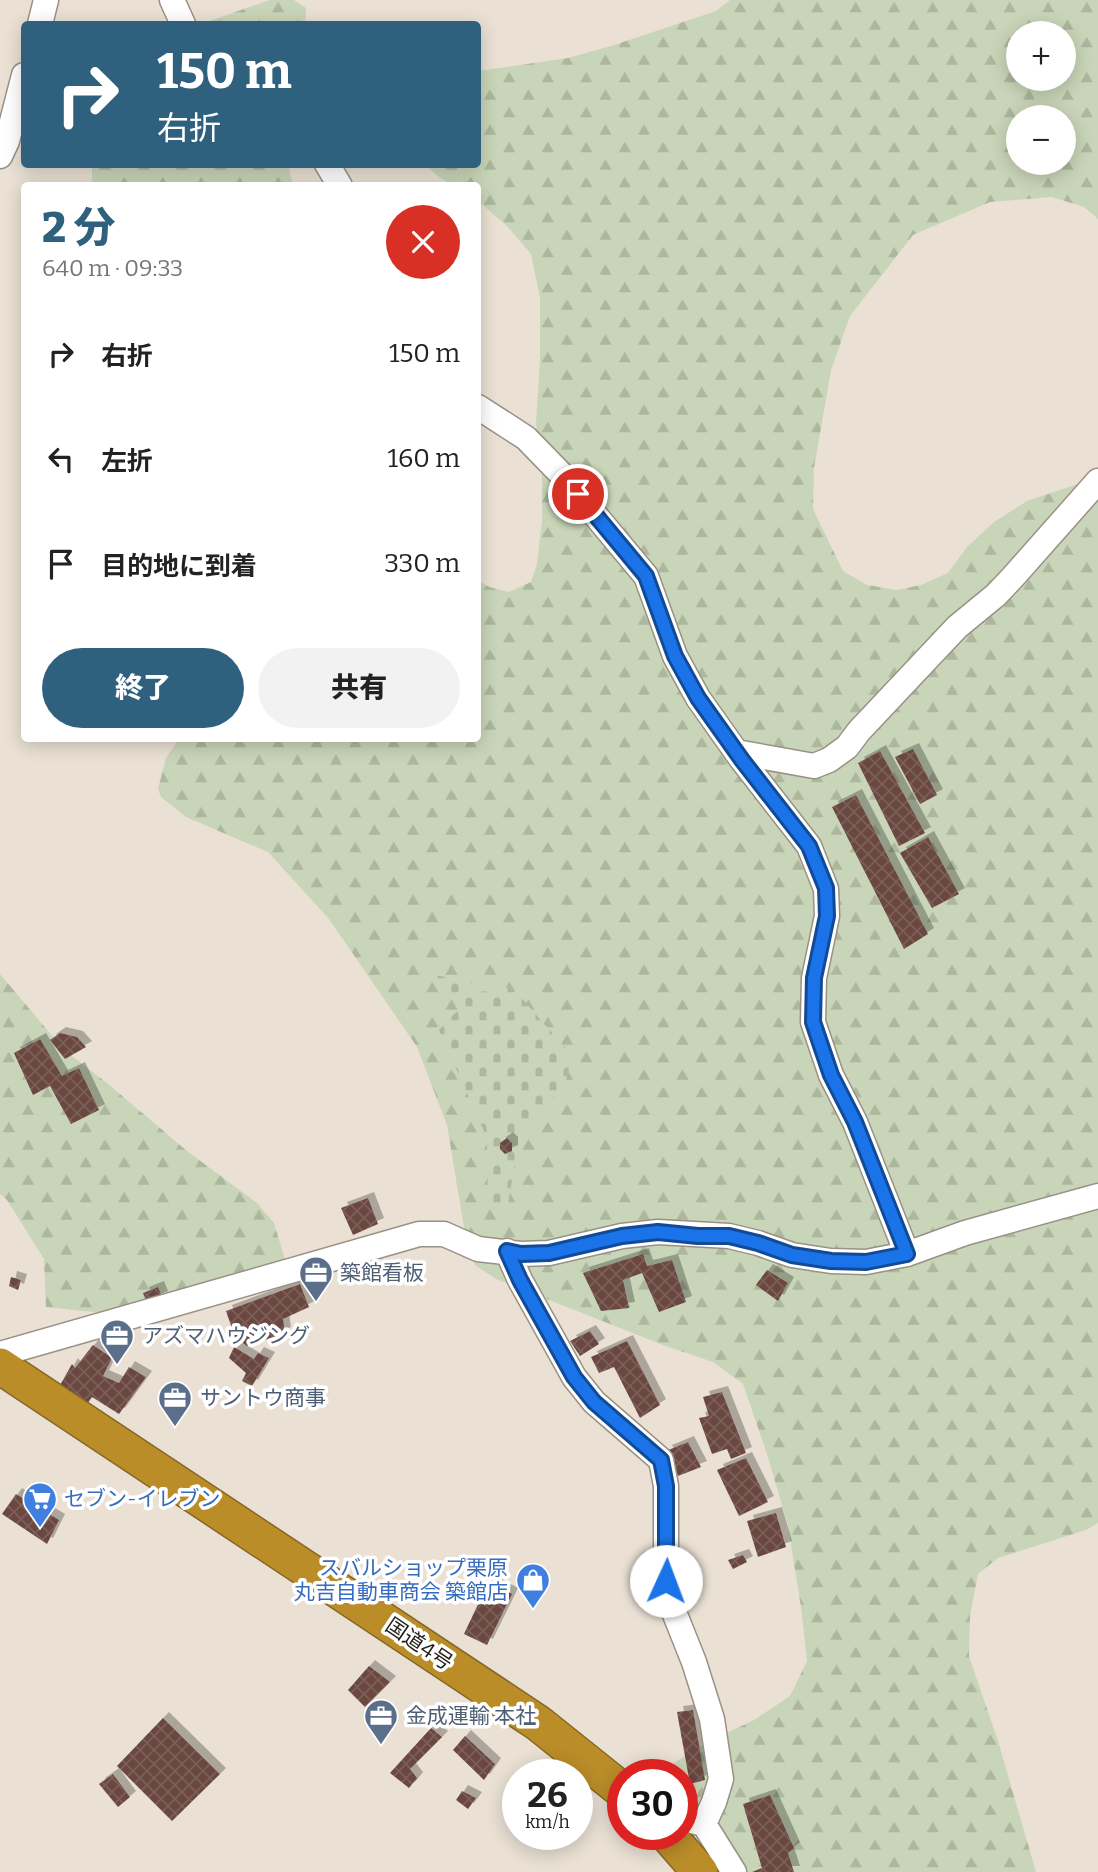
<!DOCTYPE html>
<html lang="ja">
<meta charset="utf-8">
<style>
:root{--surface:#fff;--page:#f2f2f2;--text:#222;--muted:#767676;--accent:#2f617f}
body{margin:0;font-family:Bitter,"Noto Sans JP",serif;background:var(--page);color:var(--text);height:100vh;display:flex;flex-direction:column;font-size:26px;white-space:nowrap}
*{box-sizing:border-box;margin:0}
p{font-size:23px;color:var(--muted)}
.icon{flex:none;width:38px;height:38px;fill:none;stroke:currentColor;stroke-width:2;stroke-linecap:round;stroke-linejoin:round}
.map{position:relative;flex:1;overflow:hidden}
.drawer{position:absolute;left:21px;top:182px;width:460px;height:560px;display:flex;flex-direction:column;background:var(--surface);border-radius:7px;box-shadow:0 4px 18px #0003}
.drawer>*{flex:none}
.top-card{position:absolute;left:21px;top:21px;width:460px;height:147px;border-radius:7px;box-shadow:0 4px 18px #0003;background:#2f617f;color:#fff;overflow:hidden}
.tools{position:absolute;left:1006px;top:21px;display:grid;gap:14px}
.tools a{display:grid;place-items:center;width:70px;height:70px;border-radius:50%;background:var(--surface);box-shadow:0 4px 18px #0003;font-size:35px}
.speed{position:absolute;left:502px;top:1759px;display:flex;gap:14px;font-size:35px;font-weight:700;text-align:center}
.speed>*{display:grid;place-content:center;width:91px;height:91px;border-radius:50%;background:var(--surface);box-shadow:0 4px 18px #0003;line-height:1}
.speed small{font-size:18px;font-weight:400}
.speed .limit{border:10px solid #d22;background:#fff;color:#111}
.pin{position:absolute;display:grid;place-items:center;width:60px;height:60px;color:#fff;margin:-30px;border:4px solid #fff;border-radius:50%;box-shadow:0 2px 7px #0007}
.me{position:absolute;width:77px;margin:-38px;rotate:2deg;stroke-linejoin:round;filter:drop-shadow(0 0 5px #0008)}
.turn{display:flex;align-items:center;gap:24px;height:147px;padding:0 21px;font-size:32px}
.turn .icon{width:91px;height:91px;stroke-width:2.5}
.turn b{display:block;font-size:49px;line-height:60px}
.round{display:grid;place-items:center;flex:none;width:74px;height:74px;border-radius:37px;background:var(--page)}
.head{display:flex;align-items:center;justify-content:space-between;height:119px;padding:0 21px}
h1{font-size:42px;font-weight:800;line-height:52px;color:var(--accent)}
.cta{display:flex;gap:14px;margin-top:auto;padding:14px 21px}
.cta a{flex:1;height:80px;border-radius:42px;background:var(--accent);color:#fff;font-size:28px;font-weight:800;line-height:80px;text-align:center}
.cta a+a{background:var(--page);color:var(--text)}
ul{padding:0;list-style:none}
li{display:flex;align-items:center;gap:21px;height:105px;padding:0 21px}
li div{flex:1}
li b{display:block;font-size:26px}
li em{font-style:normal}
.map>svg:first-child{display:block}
.forest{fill:url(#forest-firs);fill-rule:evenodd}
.cemetery{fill:url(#cemetery-stones)}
.building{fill:url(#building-cross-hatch);filter:url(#shadow)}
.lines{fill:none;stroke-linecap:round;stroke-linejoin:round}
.minor-casing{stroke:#9a9186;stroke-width:27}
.highway-casing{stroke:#866724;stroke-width:38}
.minor{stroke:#fff;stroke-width:24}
.highway{stroke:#ba8d29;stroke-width:35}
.route-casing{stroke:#114b97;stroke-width:18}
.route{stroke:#1a73e8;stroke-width:12}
.labels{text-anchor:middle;stroke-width:7;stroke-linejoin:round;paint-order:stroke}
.service-label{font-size:21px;fill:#4e5e75;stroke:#fff;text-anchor:start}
.shop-label{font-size:21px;fill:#366cbe;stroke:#fff;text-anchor:start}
.street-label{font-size:21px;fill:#24211c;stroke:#fff}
</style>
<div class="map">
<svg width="1098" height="1872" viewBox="0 0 1098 1872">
<defs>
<pattern id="forest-firs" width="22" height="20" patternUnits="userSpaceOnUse" patternTransform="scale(1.75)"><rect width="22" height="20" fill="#c9d5b8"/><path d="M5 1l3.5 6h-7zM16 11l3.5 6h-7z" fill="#acb79e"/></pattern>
<pattern id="cemetery-stones" width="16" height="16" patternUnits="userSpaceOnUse" patternTransform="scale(1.75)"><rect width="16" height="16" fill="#c9d5b8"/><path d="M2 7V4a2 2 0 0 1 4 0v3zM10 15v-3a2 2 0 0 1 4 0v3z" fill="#acb79e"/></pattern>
<pattern id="building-cross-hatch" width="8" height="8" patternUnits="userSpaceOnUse" patternTransform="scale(1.75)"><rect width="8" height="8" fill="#6a473f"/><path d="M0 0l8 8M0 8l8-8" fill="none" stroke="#7b5e58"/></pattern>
<filter id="shadow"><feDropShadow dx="6" dy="-6" stdDeviation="0" flood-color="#0004"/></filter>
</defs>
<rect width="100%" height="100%" fill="#eae1d4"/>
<path class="forest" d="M270,0H294L306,8L305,24H201Z
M730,0H1098V219L1084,207L1052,197L990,202L913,235L850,316L831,370L814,468L813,509L843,571L867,585L897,590L921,585L948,573L967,547L994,522L1027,501L1078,484L1098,480V1523L1086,1530L998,1558L978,1574L970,1615L969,1656L998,1741L1036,1872H724L683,1786L682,1774H677L672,1764L706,1743L754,1720L790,1696L807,1661L801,1607L788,1526L768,1457L743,1384L713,1362L663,1345L496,1279L475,1265L466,1239L447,1125L417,1047L329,919L268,852L186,817L161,797L158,789L166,758L179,739L478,738V580L489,587L509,592L531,582L537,564L542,521V477L536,423L540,361V298L531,254L506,225L478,201V186C450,185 446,185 426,165L478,164V71L568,58L611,46L716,11ZM1018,33H1064V79H1018ZM1018,117H1064V163H1018Z
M92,164L288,165L293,185H92Z
M0,974L64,1050L107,1083L187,1151L257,1203L274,1223L286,1263L263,1281L224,1303L186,1313L132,1316L46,1307L44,1259L7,1200L0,1194Z"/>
<path class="cemetery" d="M432,975L468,980L480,992L512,987L572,1056L565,1084L520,1131L507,1211L488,1207L487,1138L439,1030L460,1008Z"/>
<path class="building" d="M913,749L937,795L920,804L895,757Z
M880,751L925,833L899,846L858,763Z
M856,795L928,934L904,949L832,807Z
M928,837L959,894L932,908L900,853Z
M60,1033L77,1037L86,1047L65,1059L50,1040Z
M40,1039L62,1076L79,1068L99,1110L71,1124L50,1086L33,1095L14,1053Z
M507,1138L512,1143V1151L505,1154L500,1149V1143Z
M368,1198L378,1224L353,1235L341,1208Z
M643,1254L647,1266L672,1260L686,1302L659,1312L642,1273L623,1280L629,1308L601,1311L583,1273Z
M767,1270L788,1283L778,1301L756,1285Z
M11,1277L21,1280L18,1290L9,1286Z
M300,1284L309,1307L283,1319L285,1333L247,1346L235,1337L226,1311Z
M158,1287L162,1297L147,1303L143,1293Z
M590,1331L599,1344L580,1356L570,1341Z
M627,1341L660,1405L640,1418L614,1367L599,1373L591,1357Z
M93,1345L112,1358L103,1376L119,1383L129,1367L146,1377L119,1414L92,1397L87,1404L59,1387L72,1364L75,1368Z
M234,1347L254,1359L258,1353L269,1358L252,1386L242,1381L246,1373L229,1358Z
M722,1392L746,1453L731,1459L727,1449L712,1454L699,1418L709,1416L703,1397Z
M688,1442L701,1467L678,1476L666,1451Z
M746,1458L768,1502L739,1516L717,1470Z
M16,1494L59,1520L47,1544L2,1514Z
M776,1513L786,1547L758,1557L747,1521Z
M743,1555L747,1562L733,1569L728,1560Z
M489,1581L512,1594L487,1645L464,1634Z
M369,1666L390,1682L365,1707L348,1690Z
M693,1710L705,1780L690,1784L677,1712Z
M163,1718L220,1774L172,1821L117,1766Z
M431,1728L442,1737L410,1769L417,1778L409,1788L390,1773Z
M465,1736L495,1764L484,1780L453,1750Z
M113,1774L130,1797L118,1807L99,1784Z
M462,1791L476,1798L468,1809L456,1800Z
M770,1795L794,1848L788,1853L794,1872H752L762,1868L743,1804Z"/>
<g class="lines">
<g class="minor-casing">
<path id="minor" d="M172,0L183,24
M40,24L46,0
M0,156L7,141L24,75
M327,164L340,186
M478,407L526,438L561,474L646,576L675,656L698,698L742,760L809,846L826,889L827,916L814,978L813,1022L831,1075L855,1122L907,1254
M736,752L814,766L829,760L847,747L859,731L957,627L996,595L1013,577L1098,481
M507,1251L520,1280L574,1377L594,1402L661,1460L666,1486V1581L670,1602L694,1662L712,1719L721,1779L714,1802L704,1824
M0,1354L419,1234H444L478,1249L521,1254L549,1253L622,1236L658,1232L729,1236L758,1243L792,1255L831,1261L866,1262L907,1254L965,1233L1098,1196
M682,1819L704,1824L734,1872"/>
</g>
<g class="highway-casing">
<path id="highway" d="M0,1366L538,1723L623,1791
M667,1834L700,1872"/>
</g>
<use href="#minor" class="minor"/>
<use href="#highway" class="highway"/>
</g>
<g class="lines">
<g class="route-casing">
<path id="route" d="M578,494L646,576L675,656L698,698L742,760L809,846L826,888L827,916L814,978L813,1022L831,1075L855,1122L907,1254L866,1262L831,1261L792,1255L758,1243L729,1236H698L658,1232L622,1236L549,1253L521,1254L507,1251L520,1280L574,1377L594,1402L661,1460L666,1486V1581"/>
</g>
<use href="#route" class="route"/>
</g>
<defs>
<g id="office-pin" transform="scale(1.75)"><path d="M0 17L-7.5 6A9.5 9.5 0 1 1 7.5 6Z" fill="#5c6f8a" stroke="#fff"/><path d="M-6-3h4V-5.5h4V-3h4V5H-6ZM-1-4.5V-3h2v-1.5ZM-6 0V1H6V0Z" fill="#fff"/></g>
<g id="supermarket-pin" transform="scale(1.75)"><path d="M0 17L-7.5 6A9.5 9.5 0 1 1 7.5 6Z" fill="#3f7fe0" stroke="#fff"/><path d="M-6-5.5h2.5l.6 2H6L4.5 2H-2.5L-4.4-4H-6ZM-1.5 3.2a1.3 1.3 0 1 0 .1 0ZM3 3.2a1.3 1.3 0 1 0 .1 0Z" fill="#fff"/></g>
<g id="shop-pin" transform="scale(1.75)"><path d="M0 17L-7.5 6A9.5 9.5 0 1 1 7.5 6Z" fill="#3f7fe0" stroke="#fff"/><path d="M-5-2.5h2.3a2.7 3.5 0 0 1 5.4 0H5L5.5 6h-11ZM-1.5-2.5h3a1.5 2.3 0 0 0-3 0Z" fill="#fff"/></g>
</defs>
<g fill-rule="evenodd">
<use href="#office-pin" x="316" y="1273"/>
<use href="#office-pin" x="117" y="1336"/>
<use href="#office-pin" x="175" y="1398"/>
<use href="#supermarket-pin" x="40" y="1499"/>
<use href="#shop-pin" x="533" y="1580"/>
<use href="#office-pin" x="381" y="1716"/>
</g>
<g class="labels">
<g class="service-label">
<text x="340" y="1280">築館看板</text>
<text x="142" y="1343">アズマハウジング</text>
<text x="200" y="1405">サントウ商事</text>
<text x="406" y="1723">金成運輸 本社</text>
</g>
<g class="shop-label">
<text x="64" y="1506">セブン-イレブン</text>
<text x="508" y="1575" text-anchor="end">スバルショップ栗原<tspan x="508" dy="24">丸吉自動車商会 築館店</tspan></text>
</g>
<g class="street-label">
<text transform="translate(419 1644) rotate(34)" y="7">国道4号</text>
</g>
</g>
</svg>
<div class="tools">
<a>+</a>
<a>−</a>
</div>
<div class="speed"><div>26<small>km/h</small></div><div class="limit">30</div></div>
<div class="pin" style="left:578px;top:494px;background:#d93025"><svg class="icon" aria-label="arrive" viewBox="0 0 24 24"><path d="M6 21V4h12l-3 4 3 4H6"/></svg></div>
<svg class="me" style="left:666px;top:1581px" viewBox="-20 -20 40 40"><circle r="19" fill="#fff"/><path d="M0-13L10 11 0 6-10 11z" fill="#1a73e8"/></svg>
<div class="top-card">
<div class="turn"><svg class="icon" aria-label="right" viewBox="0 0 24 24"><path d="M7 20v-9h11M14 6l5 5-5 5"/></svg><div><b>150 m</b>右折</div></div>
</div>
<section class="drawer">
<div class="head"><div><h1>2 分</h1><p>640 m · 09:33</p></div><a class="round" style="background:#d93025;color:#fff"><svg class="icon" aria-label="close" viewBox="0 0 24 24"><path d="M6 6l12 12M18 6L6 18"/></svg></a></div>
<ul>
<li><svg class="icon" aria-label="right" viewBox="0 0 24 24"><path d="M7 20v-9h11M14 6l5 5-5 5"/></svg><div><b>右折</b></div><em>150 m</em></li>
<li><svg class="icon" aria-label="left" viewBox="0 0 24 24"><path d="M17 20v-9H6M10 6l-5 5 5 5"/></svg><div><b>左折</b></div><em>160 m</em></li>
<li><svg class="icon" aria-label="arrive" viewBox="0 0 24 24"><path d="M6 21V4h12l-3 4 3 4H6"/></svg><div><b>目的地に到着</b></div><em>330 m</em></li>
</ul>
<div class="cta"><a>終了</a><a>共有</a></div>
</section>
</div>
